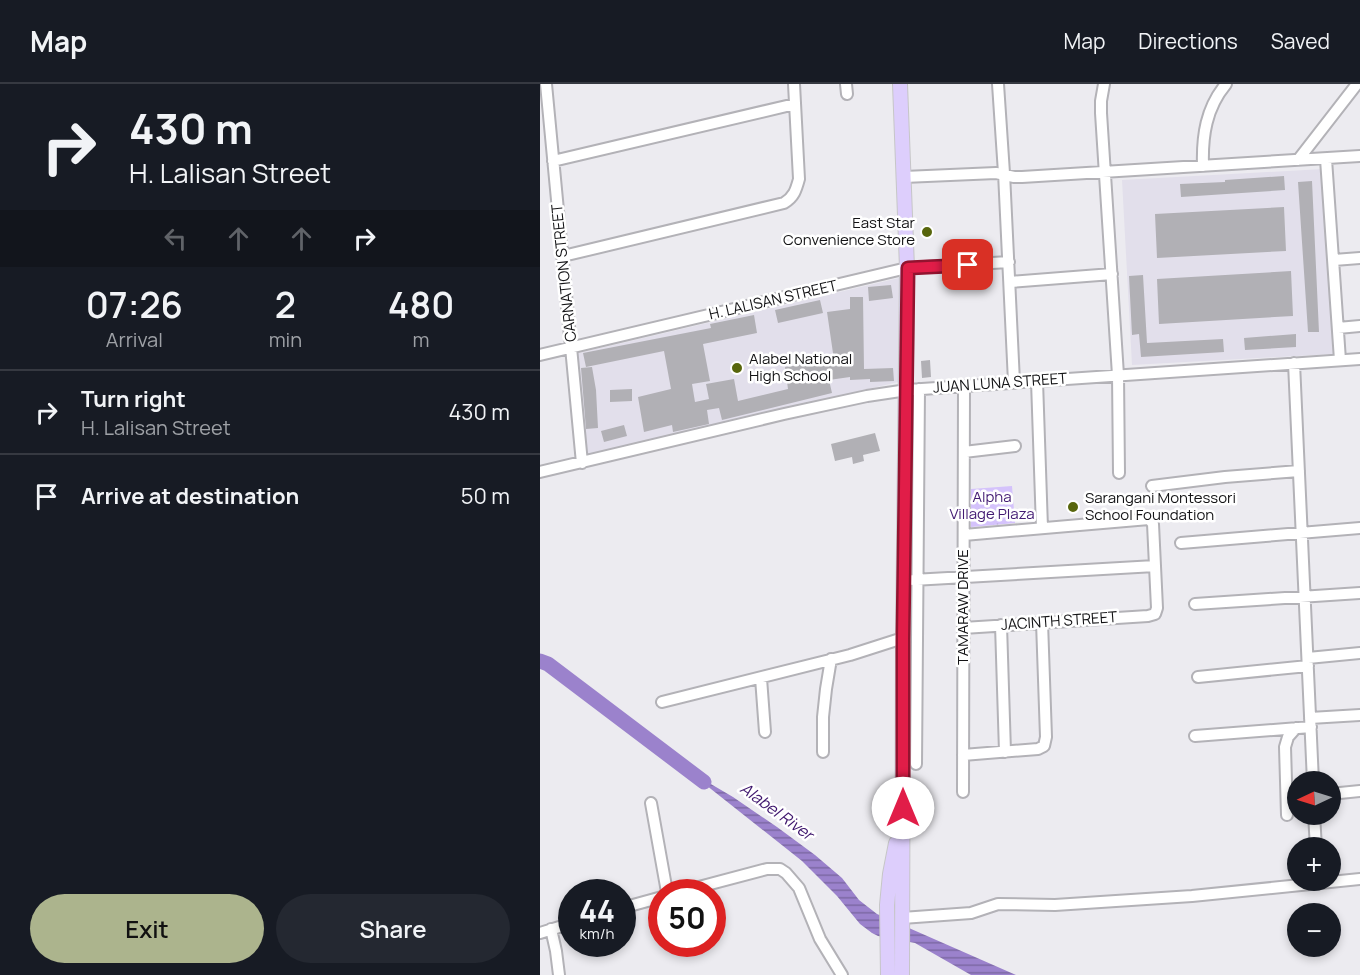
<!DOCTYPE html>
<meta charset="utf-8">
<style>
:root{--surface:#171b24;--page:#242831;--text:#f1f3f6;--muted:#9ea1a6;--line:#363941;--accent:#acb48d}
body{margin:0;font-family:Manrope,sans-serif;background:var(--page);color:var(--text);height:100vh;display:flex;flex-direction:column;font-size:22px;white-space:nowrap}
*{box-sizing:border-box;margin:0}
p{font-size:20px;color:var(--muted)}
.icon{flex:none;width:33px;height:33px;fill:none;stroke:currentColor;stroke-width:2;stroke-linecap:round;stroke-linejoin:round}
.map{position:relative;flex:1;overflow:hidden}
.drawer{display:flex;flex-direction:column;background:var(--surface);width:540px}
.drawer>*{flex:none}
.hud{background:#171b24;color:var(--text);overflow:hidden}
.needle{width:39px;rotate:266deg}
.fabs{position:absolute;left:747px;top:687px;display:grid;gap:12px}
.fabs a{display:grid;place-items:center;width:54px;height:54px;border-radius:50%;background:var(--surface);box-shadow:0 3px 9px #0003;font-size:30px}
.speed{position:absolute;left:18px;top:795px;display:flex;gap:12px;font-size:30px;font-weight:700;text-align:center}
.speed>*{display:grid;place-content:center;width:78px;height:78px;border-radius:50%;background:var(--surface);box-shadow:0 3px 9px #0003;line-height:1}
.speed small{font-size:15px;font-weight:400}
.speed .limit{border:9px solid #d22;background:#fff;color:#111}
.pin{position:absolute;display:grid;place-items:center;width:51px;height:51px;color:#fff;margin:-26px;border-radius:12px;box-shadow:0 3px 9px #0006}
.me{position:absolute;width:66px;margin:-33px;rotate:0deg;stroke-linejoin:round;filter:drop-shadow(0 0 4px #0008)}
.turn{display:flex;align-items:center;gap:21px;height:126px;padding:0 30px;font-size:27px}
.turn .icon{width:78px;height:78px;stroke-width:2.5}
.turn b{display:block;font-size:42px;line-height:51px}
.lanes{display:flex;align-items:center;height:57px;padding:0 30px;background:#0003;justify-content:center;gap:30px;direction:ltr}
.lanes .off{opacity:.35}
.eta{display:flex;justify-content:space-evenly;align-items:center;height:102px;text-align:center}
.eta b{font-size:36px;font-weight:600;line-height:42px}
.action{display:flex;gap:12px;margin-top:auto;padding:12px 30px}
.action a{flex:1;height:69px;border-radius:36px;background:var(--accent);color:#111;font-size:24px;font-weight:600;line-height:69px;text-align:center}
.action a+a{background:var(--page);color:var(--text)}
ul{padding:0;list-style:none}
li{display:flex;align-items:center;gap:18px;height:84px;padding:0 30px;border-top:2px solid var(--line)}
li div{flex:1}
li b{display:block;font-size:22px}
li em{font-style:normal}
header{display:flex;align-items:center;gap:36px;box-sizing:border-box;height:84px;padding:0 30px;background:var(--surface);border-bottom:2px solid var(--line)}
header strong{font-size:28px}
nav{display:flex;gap:33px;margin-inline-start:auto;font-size:21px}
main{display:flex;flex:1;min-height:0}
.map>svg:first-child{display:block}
.built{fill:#e2dfeb}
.park{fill:url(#park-tufts)}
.water{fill:url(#water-rules)}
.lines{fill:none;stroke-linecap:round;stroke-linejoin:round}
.river{stroke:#9b82cc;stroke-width:15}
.building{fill:#b1b0b5}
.minor-casing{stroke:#b3b2b7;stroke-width:14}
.major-casing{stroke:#c6c6c7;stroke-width:16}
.minor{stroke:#fff;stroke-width:10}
.major{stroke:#ddcefc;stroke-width:14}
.route-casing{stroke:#92132f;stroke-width:15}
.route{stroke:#e11d48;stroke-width:10}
.poi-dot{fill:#58660d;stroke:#fff;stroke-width:2}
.labels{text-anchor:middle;stroke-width:5;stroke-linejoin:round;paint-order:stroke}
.poi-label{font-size:15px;fill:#131315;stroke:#fff;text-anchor:start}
.street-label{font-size:15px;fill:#131315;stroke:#fff}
.park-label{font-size:15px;fill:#431b73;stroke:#fff}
.water-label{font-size:16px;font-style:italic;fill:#3d146c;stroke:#fff}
</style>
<header>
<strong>Map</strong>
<nav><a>Map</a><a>Directions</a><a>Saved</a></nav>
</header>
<main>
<section class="drawer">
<div class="hud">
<div class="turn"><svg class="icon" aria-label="right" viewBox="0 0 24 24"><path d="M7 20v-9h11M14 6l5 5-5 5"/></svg><div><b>430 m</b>H. Lalisan Street</div></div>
<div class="lanes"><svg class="icon off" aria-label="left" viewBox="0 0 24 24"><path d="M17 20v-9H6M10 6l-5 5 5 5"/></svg><svg class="icon off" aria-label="ahead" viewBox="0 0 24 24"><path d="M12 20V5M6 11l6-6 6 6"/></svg><svg class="icon off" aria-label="ahead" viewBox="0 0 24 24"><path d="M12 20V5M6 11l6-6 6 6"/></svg><svg class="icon" aria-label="right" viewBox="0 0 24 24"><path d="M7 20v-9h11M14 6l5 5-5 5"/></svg></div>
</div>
<div class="eta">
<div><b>07:26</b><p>Arrival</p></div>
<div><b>2</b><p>min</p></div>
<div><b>480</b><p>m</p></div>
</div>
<ul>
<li><svg class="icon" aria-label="right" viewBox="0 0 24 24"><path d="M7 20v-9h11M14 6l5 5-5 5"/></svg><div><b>Turn right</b><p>H. Lalisan Street</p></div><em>430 m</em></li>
<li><svg class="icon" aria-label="arrive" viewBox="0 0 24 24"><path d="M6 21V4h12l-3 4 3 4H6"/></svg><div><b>Arrive at destination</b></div><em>50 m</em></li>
</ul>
<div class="action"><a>Exit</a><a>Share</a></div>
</section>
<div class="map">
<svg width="820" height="891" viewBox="0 0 820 891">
<defs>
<pattern id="park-tufts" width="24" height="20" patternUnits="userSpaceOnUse" patternTransform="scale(1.5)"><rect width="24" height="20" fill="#d4c2fb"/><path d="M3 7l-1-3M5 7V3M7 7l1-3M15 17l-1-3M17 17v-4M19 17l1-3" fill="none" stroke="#b5a6d6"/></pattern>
<pattern id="water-rules" width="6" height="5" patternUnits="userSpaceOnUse" patternTransform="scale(1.5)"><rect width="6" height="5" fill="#9b82cc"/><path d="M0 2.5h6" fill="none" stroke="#7d69a4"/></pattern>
</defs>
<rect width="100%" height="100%" fill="#ecebf0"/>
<path class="built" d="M783,85L793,270L592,281L582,96Z
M359,194L358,298L46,372L35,270Z"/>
<path class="park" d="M472,402L475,439L431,443V405Z"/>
<path class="water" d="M147,686L193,713L237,743L275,771L302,794L319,816L337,830L476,891H431L375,859L338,852L332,849L320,840L297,812L262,777Z"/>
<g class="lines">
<path class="river" d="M0,577L8,580L164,698"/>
</g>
<path class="building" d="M744,92L745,106L641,113L640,100L685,98V96Z
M772,97L779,248H768L758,98Z
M744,123L746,167L617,174L615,130Z
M751,187L753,232L619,240L617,195Z
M603,191L607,259L683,255L684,268L601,273L599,250L592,251L589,192Z
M351,201L353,214L329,217L328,203Z
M310,213H323L324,285L353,284L354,297L330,298V295L310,296V293L289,296L292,309L182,336L179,324L167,326L169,340L133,348L132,341L104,348L98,313L131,305L124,267L46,283L43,269L171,244L170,240L214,231L217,249L163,260L170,297L152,300L155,318L169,315L166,300L194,295L198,317L248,305L245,283L294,276L287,228L310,225Z
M280,216L283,229L238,239L235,226Z
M756,250V263L705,266L704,254Z
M390,276L391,293L382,294L381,277Z
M52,283L56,306L58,344L46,345L41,284Z
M92,305V317L70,318V306Z
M84,341L87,352L64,358L61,347Z
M335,349L340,367L323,371L324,377L313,380L312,373L295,377L291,360Z"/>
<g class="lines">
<g class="minor-casing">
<path id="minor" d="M6,0L42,379
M306,0L307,10
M458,0L464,89L474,298
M564,0L561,17V29L578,291L579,389
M786,75L800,276
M758,76L817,0
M13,77L255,20
M663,82C662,52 666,24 686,0
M364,93L456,89L474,93H482L820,72
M23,172L244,119C254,113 256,106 259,95L254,0
M794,176L820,174
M470,198L572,190
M798,244L820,242
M0,271L367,184L469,178
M754,279L773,698
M497,297L502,444
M424,368L475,362
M0,388L244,330L327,312L367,306L820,275
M612,402L685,393L759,387
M641,459L820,444
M373,496L615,482
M655,520L820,509
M461,541L465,668
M423,544L608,532L615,530L617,524L613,440L609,435L424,451
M768,574L820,569
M658,593L768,582
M221,594L225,648
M122,618L310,571L363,554
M770,634L820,631
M655,652L771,643
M283,668V633L286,605L291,575
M423,671L498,665L504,662L506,653L502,538
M376,680L379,305
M423,708L424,302
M790,710L820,707
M111,719L127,808
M774,730L776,764
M747,731L745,663L748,653L756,644
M140,808L227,785H240L246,789L259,804L280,855L302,891
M82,824L122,813
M362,834L431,829L458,820L515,821L652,812L820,795
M11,845L16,867L19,891
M0,849L32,839"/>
</g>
<g class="major-casing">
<path id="major" d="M360,0L367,184L363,554L362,891
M348,891L347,821L350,790L356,759"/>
</g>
<use href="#minor" class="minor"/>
<use href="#major" class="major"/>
</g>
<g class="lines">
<g class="route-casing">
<path id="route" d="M363,724V555L368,184L428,181"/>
</g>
<use href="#route" class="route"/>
</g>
<g class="poi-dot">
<circle cx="387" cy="148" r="6"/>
<circle cx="197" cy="284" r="6"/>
<circle cx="533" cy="423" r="6"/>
</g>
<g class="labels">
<g class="poi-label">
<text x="375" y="144" text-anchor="end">East Star<tspan x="375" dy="17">Convenience Store</tspan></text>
<text x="209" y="280">Alabel National<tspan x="209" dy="17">High School</tspan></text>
<text x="545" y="419">Sarangani Montessori<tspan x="545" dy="17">School Foundation</tspan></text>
</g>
<g class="street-label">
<text transform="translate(24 189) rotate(-96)" y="5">CARNATION STREET</text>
<text transform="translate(233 216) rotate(-13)" y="5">H. LALISAN STREET</text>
<text transform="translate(460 299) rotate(-4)" y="5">JUAN LUNA STREET</text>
<text transform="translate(423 523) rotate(-90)" y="5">TAMARAW DRIVE</text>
<text transform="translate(519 537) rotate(-4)" y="5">JACINTH STREET</text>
</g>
<g class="park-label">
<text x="452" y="418">Alpha<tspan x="452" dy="17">Village Plaza</tspan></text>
</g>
<g class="water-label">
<text transform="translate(237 727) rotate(36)" y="6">Alabel River</text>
</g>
</g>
</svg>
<div class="fabs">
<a><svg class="needle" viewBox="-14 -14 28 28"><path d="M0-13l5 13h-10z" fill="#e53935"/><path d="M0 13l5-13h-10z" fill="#9ea1a6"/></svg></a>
<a>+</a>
<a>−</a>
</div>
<div class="speed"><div>44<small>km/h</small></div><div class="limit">50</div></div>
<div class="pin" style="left:428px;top:181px;background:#d93025"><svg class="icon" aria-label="arrive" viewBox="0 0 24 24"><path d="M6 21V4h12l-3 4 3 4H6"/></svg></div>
<svg class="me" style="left:363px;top:724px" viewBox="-20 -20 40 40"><circle r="19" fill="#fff"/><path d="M0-13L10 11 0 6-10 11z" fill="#e11d48"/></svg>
</div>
</main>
